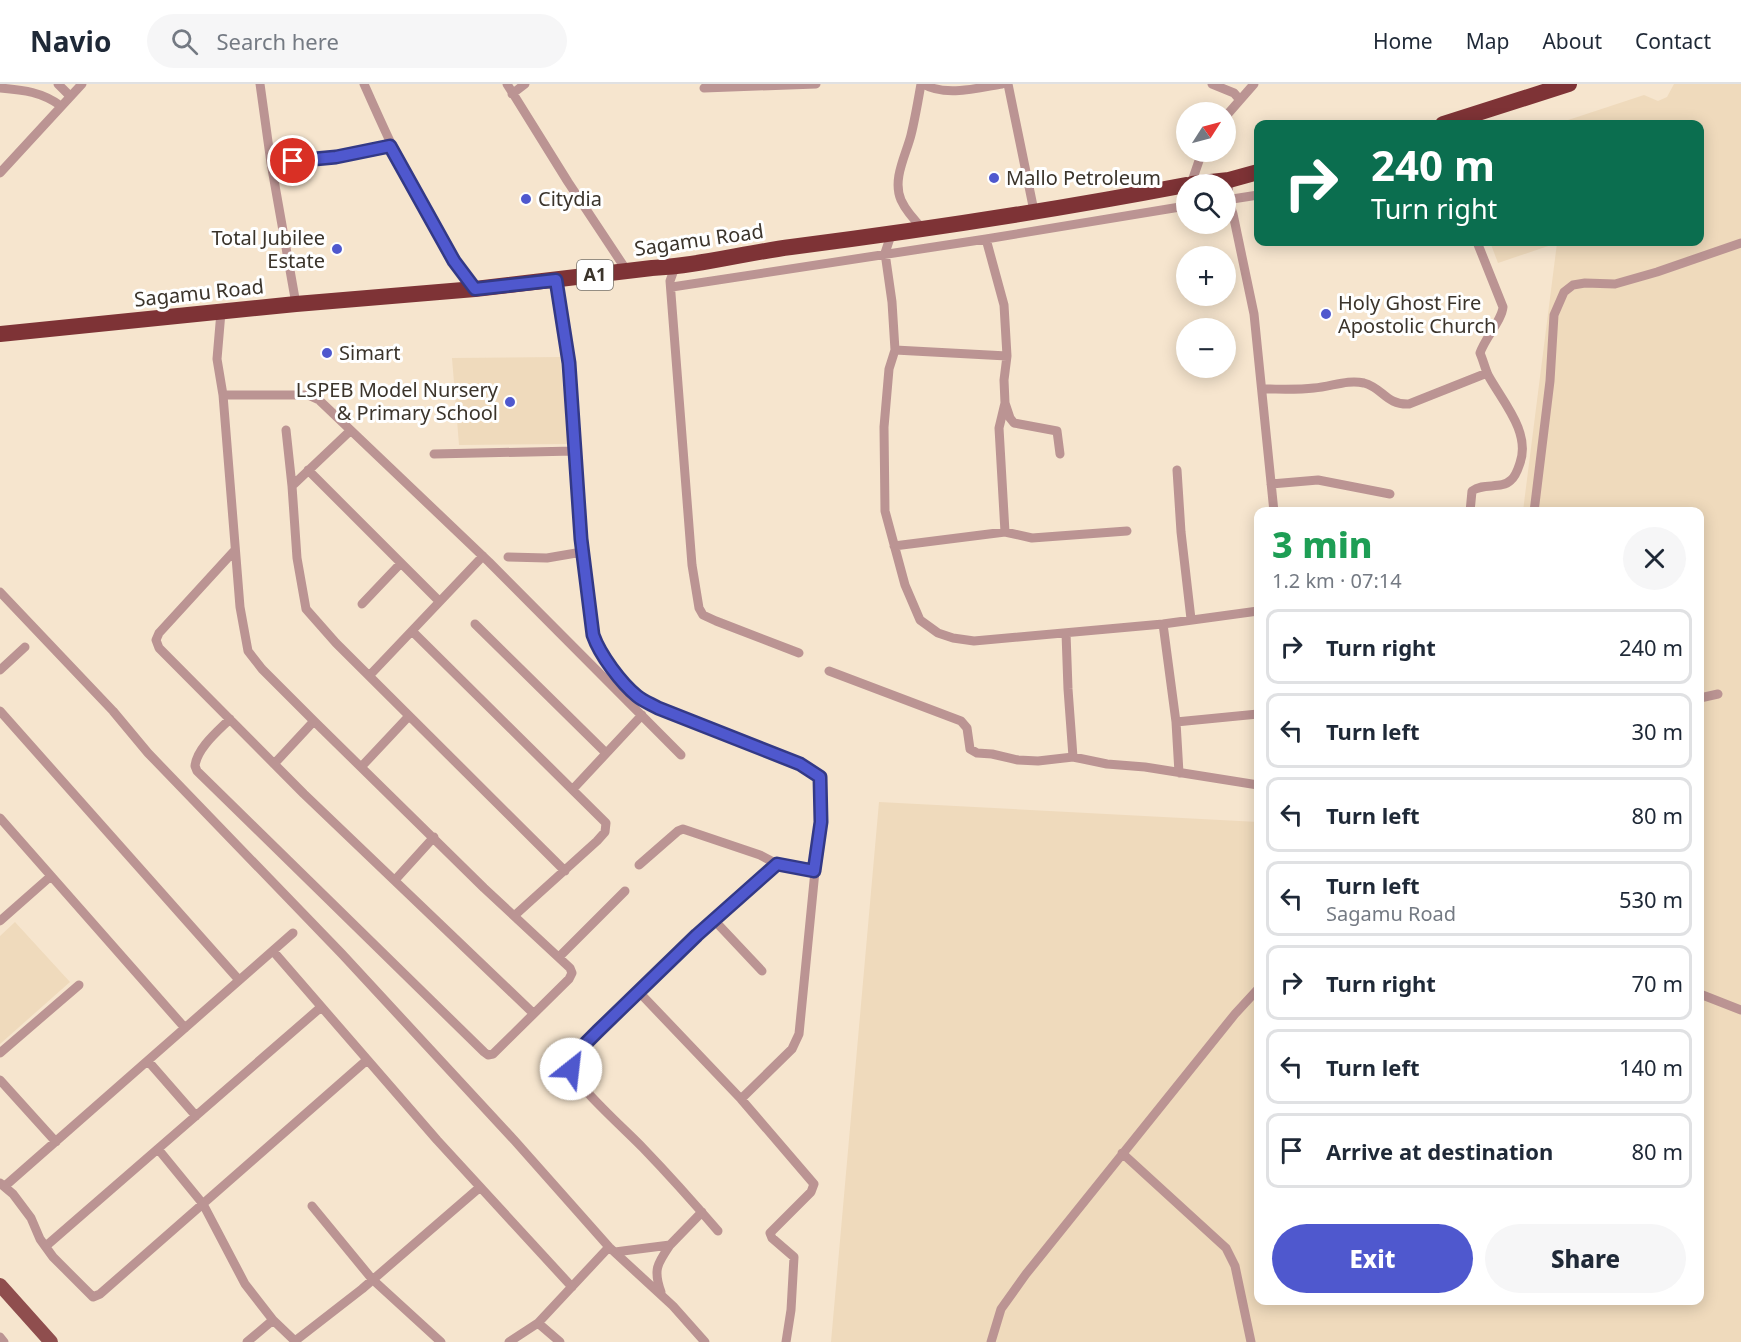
<!DOCTYPE html>
<meta charset="utf-8">
<style>
:root{--surface:#fff;--page:#f6f6f7;--text:#1f2937;--muted:#747a83;--line:#e0e1e3;--accent:#4f58ce}
body{margin:0;font-family:"Noto Sans",sans-serif;background:var(--page);color:var(--text);height:100vh;display:flex;flex-direction:column;font-size:22px;white-space:nowrap}
*{box-sizing:border-box;margin:0}
p{font-size:20px;color:var(--muted)}
.icon{flex:none;width:33px;height:33px;fill:none;stroke:currentColor;stroke-width:2;stroke-linecap:round;stroke-linejoin:round}
.map{position:relative;flex:1;overflow:hidden}
.side{position:absolute;left:1254px;top:423px;width:450px;height:798px;display:flex;flex-direction:column;background:var(--surface);border-radius:12px;box-shadow:0 3px 15px #0003}
.side>*{flex:none}
.hud{position:absolute;left:1254px;top:36px;width:450px;height:126px;border-radius:12px;box-shadow:0 3px 15px #0003;background:#0b6e4f;color:#fff;overflow:hidden}
.needle{width:39px;rotate:54deg}
.fabs{position:absolute;left:1176px;top:18px;display:grid;gap:12px}
.fabs a{display:grid;place-items:center;width:60px;height:60px;border-radius:50%;background:var(--surface);box-shadow:0 3px 15px #0003;font-size:30px}
.pin{position:absolute;display:grid;place-items:center;width:51px;height:51px;color:#fff;margin:-26px;border:3px solid #fff;border-radius:50%;box-shadow:0 2px 6px #0007}
.me{position:absolute;width:66px;margin:-33px;rotate:29deg;stroke-linejoin:round;filter:drop-shadow(0 0 4px #0008)}
.turn{display:flex;align-items:center;gap:21px;height:126px;padding:0 18px;font-size:27px}
.turn .icon{width:78px;height:78px;stroke-width:2.5}
.turn b{display:block;font-size:42px;line-height:51px}
.round{display:grid;place-items:center;flex:none;width:63px;height:63px;border-radius:32px;background:var(--page)}
.head{display:flex;align-items:center;justify-content:space-between;height:102px;padding:0 18px}
h1{font-size:36px;font-weight:800;line-height:45px;color:#1e9e55}
.primary-button{display:flex;gap:12px;margin-top:auto;padding:12px 18px}
.primary-button a{flex:1;height:69px;border-radius:36px;background:var(--accent);color:#fff;font-size:24px;font-weight:800;line-height:69px;text-align:center}
.primary-button a+a{background:var(--page);color:var(--text)}
ul{padding:0;list-style:none}
li{display:flex;align-items:center;gap:18px;height:75px;margin:0 12px 9px;padding:0 6px;border:3px solid var(--line);border-radius:12px}
li div{flex:1}
li b{display:block;font-size:22px}
li em{font-style:normal}
header{display:flex;align-items:center;gap:36px;box-sizing:border-box;height:84px;padding:0 30px;background:var(--surface);border-bottom:2px solid var(--line)}
header strong{font-size:28px}
nav{display:flex;gap:33px;margin-inline-start:auto;font-size:21px}
.search{width:420px;height:54px;background:var(--page);display:flex;align-items:center;gap:15px;box-sizing:border-box;padding:0 21px;border-radius:33px;color:var(--muted);font-size:22px}
.map>svg:first-child{display:block}
.built{fill:#efdabc}
.lines{fill:none;stroke-linecap:round;stroke-linejoin:round}
.street{stroke:#bb9493;stroke-width:9}
.primary{stroke:#8f4e4e;stroke-width:14}
.highway{stroke:#7e3336;stroke-width:16}
.route-casing{stroke:#333986;stroke-width:15}
.route{stroke:#4f58ce;stroke-width:10}
.poi-dot{fill:#4f58ce;stroke:#fff;stroke-width:2}
.labels{text-anchor:middle;stroke-width:6;stroke-linejoin:round;paint-order:stroke}
.shield{fill:#fff;stroke:#76716b;stroke-width:1.5}
.shield-label{font-size:18px;font-weight:bold;fill:#3b342b}
.poi-label{font-size:20px;fill:#3b342b;stroke:#fff;text-anchor:start}
.street-label{font-size:20px;fill:#3b342b;stroke:#fff}
</style>
<header>
<strong>Navio</strong>
<div class="search"><svg class="icon" aria-label="search" viewBox="0 0 24 24"><circle cx="10" cy="10" r="6"/><path d="M15 15l6 6"/></svg>Search here</div>
<nav><a>Home</a><a>Map</a><a>About</a><a>Contact</a></nav>
</header>
<div class="map">
<svg width="1741" height="1258" viewBox="0 0 1741 1258">
<rect width="100%" height="100%" fill="#f6e5ce"/>
<path class="built" d="M1674,0H1741V1258H831L879,718L1258,738V1216H1700V428L1523,427L1557,159L1498,179L1490,158H1700V40H1556L1644,11L1658,17L1667,13Z
M560,273L568,360L459,361L452,274Z
M15,838L70,898L0,960V852Z"/>
<g class="lines">
<path class="street" d="M58,0L70,12
M260,0L271,79L296,220
M364,0C395,70 428,143 475,205
M507,0L568,98L627,187
M921,0C918,17 915,35 911,51C906,71 892,95 901,116C906,127 915,137 924,146
M923,0C945,13 978,4 1002,0
M1008,0L1034,127
M1212,0L1234,9L1240,16
M0,4C24,6 42,8 61,22
M704,4L816,0
M512,10L525,0
M1226,32L1254,0
M271,79L336,73L390,62
M0,89L82,0
M1229,96L1228,115L1233,130L1254,230L1274,428
M1191,100L1202,68
M1226,116L1258,111
M891,151L885,169L892,218L895,266L889,285L884,343L885,427L905,501L920,536L938,549L953,554L974,557L1163,540L1258,527
M986,155L1004,221L1007,272L1004,296L1005,319L999,344L1005,448
M675,183L670,197L692,481L699,524L703,531L716,537L799,569
M556,196L569,279L582,468L593,551C600,571 621,599 637,612C643,617 651,620 658,624L800,680C809,685 819,688 822,699L821,738L815,787L799,950L792,965L741,1015
M672,203L986,155L1186,122
M221,228L217,275L223,311L240,523L248,567L262,585L314,637L484,804L570,884L572,889L569,895L493,970L488,971L484,968L197,687L195,682C197,664 218,647 230,635
M895,266L1007,272
M1263,305C1280,305 1297,306 1314,304C1331,303 1347,295 1364,299C1383,304 1386,321 1409,320L1487,289
M223,311H308L319,316L489,478L681,671
M1005,319L1010,334L1014,339L1057,347L1060,370
M286,346L292,402
M350,347L292,402L297,474L306,525L336,559L565,787
M434,370L574,367
M308,386L439,517
M1177,386L1181,448L1191,535
M1271,400L1318,396L1390,410
M1470,428L1472,407C1484,398 1501,406 1511,396C1516,392 1518,385 1520,379C1531,348 1502,317 1488,291C1485,284 1483,276 1480,269C1485,254 1502,236 1503,223L1477,158
M1534,428L1550,297L1554,231L1564,208L1573,201L1585,199L1615,200L1657,188L1741,159
M894,462L1005,448L1032,454L1127,447
M235,466L159,549L156,556L159,564L304,710L533,929
M508,473L547,474L582,468
M0,508L113,627L148,669L342,870L515,1057L609,1163L673,1222L705,1258
M362,520L401,479
M475,540L606,669
M1163,540L1176,638L1179,689
M412,547L606,739L605,748L597,757L514,832
M1066,549L1068,605L1073,673
M0,586L25,563
M829,587L961,637L967,644L970,665L977,669L992,670L1018,676L1038,677L1073,673L1107,680L1145,683L1258,701
M369,592L483,472
M1700,614L1718,610
M0,627L239,896
M1176,638L1258,630
M274,680L314,637
M362,682L409,632
M573,705L642,631
M0,734L185,944
M639,781L678,747L683,745L760,771L777,780L815,787
M395,796L434,753
M714,836L762,887
M0,837L51,792
M273,867L437,1056L572,1203
M559,873L625,807
M638,907L741,1015L814,1100L811,1108L770,1149L772,1154L794,1173L791,1226L786,1258
M1700,910L1741,926
M0,969L79,901
M148,977L196,1032
M0,996L56,1058
M158,1065L203,1120L245,1200L273,1236L296,1258
M1122,1069L1226,1164L1235,1182L1251,1258
M0,1099L13,1110L31,1134L40,1155L53,1173L93,1213L100,1210L367,976
M5,1102L293,849
M312,1122L372,1195L441,1258
M718,1147C694,1119 669,1091 643,1064C629,1049 576,1002 571,986C569,981 572,977 573,972C638,905 708,842 777,780
M46,1162L320,924
M615,1168L670,1161L702,1128
M661,1208C653,1186 657,1180 670,1161
M538,1239L560,1258
M0,1253L4,1258
M295,1257L362,1205L479,1104
M247,1258L273,1236
M509,1258L538,1239L609,1163
M991,1258L1001,1225L1026,1190L1235,930L1258,905"/>
<path class="primary" d="M0,1201L51,1258"/>
<path class="highway" d="M1443,40L1569,0
M1192,100L1229,96L1258,88
M0,250L296,220L475,205L652,184C699,182 744,169 791,163C924,146 1055,126 1186,101"/>
</g>
<g class="lines">
<g class="route-casing">
<path id="route" d="M293,77L336,73L390,62L454,177L475,205L556,196L569,279L581,455L593,551C600,571 621,599 637,612C643,617 651,620 658,624L800,680L820,693L821,738L814,787L777,780L697,851L598,947L573,972L571,985"/>
</g>
<use href="#route" class="route"/>
</g>
<g class="poi-dot">
<circle cx="994" cy="94" r="6"/>
<circle cx="526" cy="115" r="6"/>
<circle cx="337" cy="165" r="6"/>
<circle cx="1326" cy="230" r="6"/>
<circle cx="327" cy="269" r="6"/>
<circle cx="510" cy="318" r="6"/>
</g>
<g class="labels">
<rect class="shield" x="577" y="176" width="36" height="30" rx="4.5"/>
<g class="shield-label">
<text x="595" y="197">A1</text>
</g>
<g class="poi-label">
<text x="1006" y="101">Mallo Petroleum</text>
<text x="538" y="122">Citydia</text>
<text x="325" y="161" text-anchor="end">Total Jubilee<tspan x="325" dy="23">Estate</tspan></text>
<text x="1338" y="226">Holy Ghost Fire<tspan x="1338" dy="23">Apostolic Church</tspan></text>
<text x="339" y="276">Simart</text>
<text x="498" y="313" text-anchor="end">LSPEB Model Nursery<tspan x="498" dy="23">&amp; Primary School</tspan></text>
</g>
<g class="street-label">
<text transform="translate(699 156) rotate(-8)" y="7">Sagamu Road</text>
<text transform="translate(199 209) rotate(-6)" y="7">Sagamu Road</text>
</g>
</g>
</svg>
<div class="fabs">
<a><svg class="needle" viewBox="-14 -14 28 28"><path d="M0-13l5 13h-10z" fill="#e53935"/><path d="M0 13l5-13h-10z" fill="#747a83"/></svg></a>
<a><svg class="icon" aria-label="search" viewBox="0 0 24 24"><circle cx="10" cy="10" r="6"/><path d="M15 15l6 6"/></svg></a>
<a>+</a>
<a>−</a>
</div>
<div class="pin" style="left:293px;top:77px;background:#d93025"><svg class="icon" aria-label="arrive" viewBox="0 0 24 24"><path d="M6 21V4h12l-3 4 3 4H6"/></svg></div>
<svg class="me" style="left:571px;top:985px" viewBox="-20 -20 40 40"><circle r="19" fill="#fff"/><path d="M0-13L10 11 0 6-10 11z" fill="#4f58ce"/></svg>
<div class="hud">
<div class="turn"><svg class="icon" aria-label="right" viewBox="0 0 24 24"><path d="M7 20v-9h11M14 6l5 5-5 5"/></svg><div><b>240 m</b>Turn right</div></div>
</div>
<section class="side">
<div class="head"><div><h1>3 min</h1><p>1.2 km · 07:14</p></div><a class="round"><svg class="icon" aria-label="close" viewBox="0 0 24 24"><path d="M6 6l12 12M18 6L6 18"/></svg></a></div>
<ul>
<li><svg class="icon" aria-label="right" viewBox="0 0 24 24"><path d="M7 20v-9h11M14 6l5 5-5 5"/></svg><div><b>Turn right</b></div><em>240 m</em></li>
<li><svg class="icon" aria-label="left" viewBox="0 0 24 24"><path d="M17 20v-9H6M10 6l-5 5 5 5"/></svg><div><b>Turn left</b></div><em>30 m</em></li>
<li><svg class="icon" aria-label="left" viewBox="0 0 24 24"><path d="M17 20v-9H6M10 6l-5 5 5 5"/></svg><div><b>Turn left</b></div><em>80 m</em></li>
<li><svg class="icon" aria-label="left" viewBox="0 0 24 24"><path d="M17 20v-9H6M10 6l-5 5 5 5"/></svg><div><b>Turn left</b><p>Sagamu Road</p></div><em>530 m</em></li>
<li><svg class="icon" aria-label="right" viewBox="0 0 24 24"><path d="M7 20v-9h11M14 6l5 5-5 5"/></svg><div><b>Turn right</b></div><em>70 m</em></li>
<li><svg class="icon" aria-label="left" viewBox="0 0 24 24"><path d="M17 20v-9H6M10 6l-5 5 5 5"/></svg><div><b>Turn left</b></div><em>140 m</em></li>
<li><svg class="icon" aria-label="arrive" viewBox="0 0 24 24"><path d="M6 21V4h12l-3 4 3 4H6"/></svg><div><b>Arrive at destination</b></div><em>80 m</em></li>
</ul>
<div class="primary-button"><a>Exit</a><a>Share</a></div>
</section>
</div>
